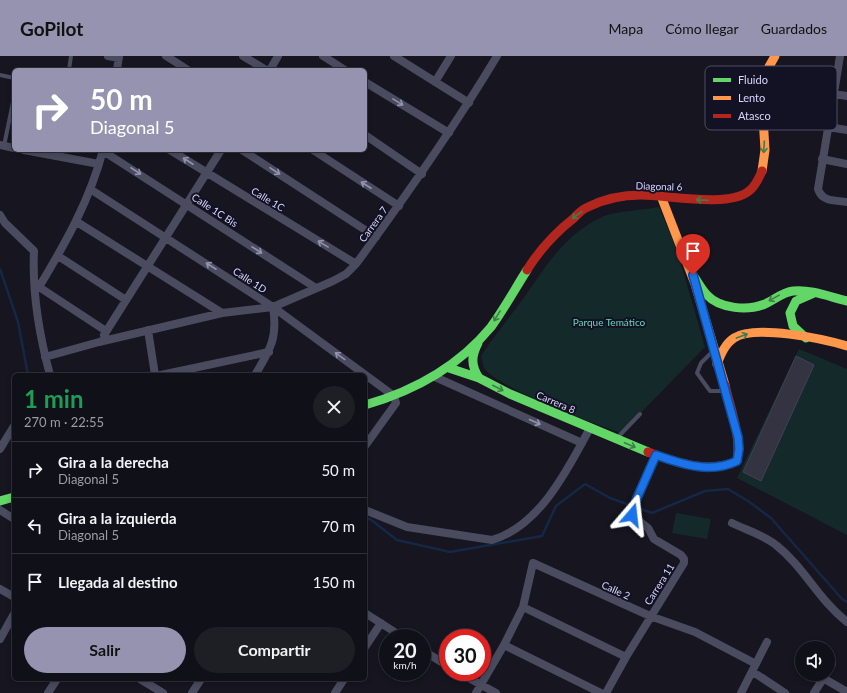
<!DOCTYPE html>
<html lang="es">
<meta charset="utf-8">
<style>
:root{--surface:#101018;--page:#1e1e25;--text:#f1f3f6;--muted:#9c9da2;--line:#303037;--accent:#9593af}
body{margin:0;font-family:Lato,sans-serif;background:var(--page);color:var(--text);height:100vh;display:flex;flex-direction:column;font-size:15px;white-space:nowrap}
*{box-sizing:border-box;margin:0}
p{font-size:13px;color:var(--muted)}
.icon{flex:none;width:22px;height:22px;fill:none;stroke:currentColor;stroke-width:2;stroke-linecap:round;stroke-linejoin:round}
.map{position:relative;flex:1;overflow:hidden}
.sheet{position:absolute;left:12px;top:317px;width:355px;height:308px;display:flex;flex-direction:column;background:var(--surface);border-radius:6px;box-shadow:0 2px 6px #0003,0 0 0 1px var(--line)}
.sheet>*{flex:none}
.guide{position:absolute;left:12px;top:12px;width:355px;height:84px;border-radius:6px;box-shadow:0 2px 6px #0003,0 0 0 1px var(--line);background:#9593af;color:#fff;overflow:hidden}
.tools{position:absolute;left:795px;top:585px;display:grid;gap:8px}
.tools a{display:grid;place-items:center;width:40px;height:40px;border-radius:50%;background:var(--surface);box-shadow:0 2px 6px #0003,0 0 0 1px var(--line);font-size:20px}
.speed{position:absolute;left:379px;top:573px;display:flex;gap:8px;font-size:20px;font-weight:700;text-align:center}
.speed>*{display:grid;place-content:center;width:52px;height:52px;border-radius:50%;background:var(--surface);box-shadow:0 2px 6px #0003,0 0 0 1px var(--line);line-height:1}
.speed small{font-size:10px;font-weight:400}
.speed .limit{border:6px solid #d22;background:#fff;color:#111}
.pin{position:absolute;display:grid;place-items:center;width:34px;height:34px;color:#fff;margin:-41px -17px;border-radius:50% 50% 50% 0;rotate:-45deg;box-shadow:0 0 4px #0007}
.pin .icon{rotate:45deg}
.me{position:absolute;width:44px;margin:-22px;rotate:17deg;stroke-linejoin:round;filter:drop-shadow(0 0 3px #0008)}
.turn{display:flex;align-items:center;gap:14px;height:84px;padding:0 12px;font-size:18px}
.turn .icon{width:52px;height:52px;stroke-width:2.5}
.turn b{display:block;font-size:28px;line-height:34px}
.round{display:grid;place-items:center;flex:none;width:42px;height:42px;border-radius:21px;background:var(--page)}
.overview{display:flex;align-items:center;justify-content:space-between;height:68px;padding:0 12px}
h1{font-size:24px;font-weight:700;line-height:30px;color:#1e9e55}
.cta{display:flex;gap:8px;margin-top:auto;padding:8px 12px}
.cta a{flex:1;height:46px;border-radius:24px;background:var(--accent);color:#111;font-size:16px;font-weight:700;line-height:46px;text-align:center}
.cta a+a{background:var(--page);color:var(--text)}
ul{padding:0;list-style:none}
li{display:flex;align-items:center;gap:12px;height:56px;padding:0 12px;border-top:1px solid var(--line)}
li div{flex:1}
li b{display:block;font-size:15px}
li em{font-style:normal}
header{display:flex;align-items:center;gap:24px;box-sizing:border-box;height:56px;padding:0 20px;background:var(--accent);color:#111}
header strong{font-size:19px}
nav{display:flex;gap:22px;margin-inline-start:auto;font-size:14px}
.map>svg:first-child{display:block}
.green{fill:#142a2a}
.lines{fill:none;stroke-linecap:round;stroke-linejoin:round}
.stream{stroke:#142846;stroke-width:2.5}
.building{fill:#343342;stroke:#434153}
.lane{stroke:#4b4b5f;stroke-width:4}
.street{stroke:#4b4b5f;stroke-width:8}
.fast{stroke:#63d668;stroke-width:9}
.slow{stroke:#ff974d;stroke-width:9}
.jam{stroke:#b3261e;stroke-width:9}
.oneway{stroke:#9291ae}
.oneway2{stroke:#3f7d49}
.route-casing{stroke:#114b97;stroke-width:10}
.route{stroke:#1a73e8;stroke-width:7}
.labels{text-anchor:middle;stroke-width:4;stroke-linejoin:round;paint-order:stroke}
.street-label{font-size:10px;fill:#dad7fc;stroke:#131124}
.park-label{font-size:10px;fill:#68d6b8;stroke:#131124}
.key{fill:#131124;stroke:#4f4c65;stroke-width:1}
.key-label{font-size:11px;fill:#dad7fc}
</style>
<header>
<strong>GoPilot</strong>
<nav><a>Mapa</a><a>Cómo llegar</a><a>Guardados</a></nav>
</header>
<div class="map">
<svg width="847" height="637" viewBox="0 0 847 637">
<rect width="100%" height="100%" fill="#161520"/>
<path class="green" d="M659,151L677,194L705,291L621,377C595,368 496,331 484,312C483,309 482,303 481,300C494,280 509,262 523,243C546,210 564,179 602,161C615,155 644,154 659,151Z
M799,293L847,313V479L737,422Z
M676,457L711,463L707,483L672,477Z"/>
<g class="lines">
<path class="stream" d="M0,213L18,266L28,319
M365,462L370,463L397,484L450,496L542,480L556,450L585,428L610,442L652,457L705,435L728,433L748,445L771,462L842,543L847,546"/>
</g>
<path class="building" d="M796,300L814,309L761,425L743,416Z"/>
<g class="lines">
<path class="lane" d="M69,14L71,0
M0,19L14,22
M4,90L14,41
M714,294L701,307L697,317L710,335H726
M618,381L640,358"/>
<path class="street" d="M108,0L119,2
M166,0L188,14
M243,0L266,14
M323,0L345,14
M394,0L469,47
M840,0L818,133C822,146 835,144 847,146
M117,14L119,0
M270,14L278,0
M365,26L449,77
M435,26L451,0
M797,32L847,40
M791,65L847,74
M365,79L422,118
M0,89L14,92
M24,94L99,108
M103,94C90,144 65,188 39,231L106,275
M170,94L356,208
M242,94L376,181
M313,94L399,150
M103,95L316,232
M822,103L847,108
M90,133L273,251L394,340L396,347L365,390
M0,159L5,167L34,195C32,237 39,278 50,319
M77,166L222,257
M58,200L126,244
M148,274L155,319
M104,279L221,94
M45,301L99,286L222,257L273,251L333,225L346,218L356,208C406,140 454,72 497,0
M161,319L269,296
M255,319C270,294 278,282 273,251
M435,321L582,387
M0,393L14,370
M0,454L14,463
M365,454L407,471L492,484C540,470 568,413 590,372
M732,467C746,474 764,479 776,489C804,511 818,543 847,566
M0,533L14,541
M523,551L626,601
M365,557L404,582
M0,583L14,558
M504,589L601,637
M365,591L381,567
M422,594L448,610
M828,614L832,608
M458,616L496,637
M753,616L785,637
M823,622L847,636
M140,623L163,637
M48,637L57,623
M192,637L201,623
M335,637L344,623
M476,637L504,589L523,551L533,507L650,560L695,576L756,608
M606,637L626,601L684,507V503L681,499L654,483L648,472L632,459L637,442L656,399
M741,637L767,586
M814,637L826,618"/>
<path class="fast" d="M693,219C698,226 701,233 707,239C720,253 748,255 765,248C774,244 783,236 793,235C811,233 830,241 847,245
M806,282L793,270L790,257L796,245L812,238
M478,287C471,300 471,310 479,322
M449,312L479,322L510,338L648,396
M365,349C414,335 458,311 491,271C504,253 515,233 527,214
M0,445L14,441"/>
<path class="slow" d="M762,115L765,94L761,28L766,16L775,0
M661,140L695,228L725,329
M717,308C721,298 725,288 734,282C754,268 824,283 847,290"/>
<path class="jam" d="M527,214C540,193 555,177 574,162C578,158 582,153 588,151C604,143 624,139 641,139C668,139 728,152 749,135C755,131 759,122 762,115
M648,396C676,407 709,418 737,405C741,379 731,354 725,329"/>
</g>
<defs><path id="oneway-shaft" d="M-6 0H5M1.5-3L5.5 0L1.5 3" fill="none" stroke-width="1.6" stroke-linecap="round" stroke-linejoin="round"/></defs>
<g class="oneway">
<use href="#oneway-shaft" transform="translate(398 46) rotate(31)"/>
<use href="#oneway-shaft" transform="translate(188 105) rotate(-147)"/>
<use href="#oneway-shaft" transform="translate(136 115) rotate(33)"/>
<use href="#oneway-shaft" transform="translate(275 115) rotate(33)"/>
<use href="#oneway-shaft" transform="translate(366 129) rotate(-147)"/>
<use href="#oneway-shaft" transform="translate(323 188) rotate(-149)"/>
<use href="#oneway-shaft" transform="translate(257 194) rotate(33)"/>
<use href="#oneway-shaft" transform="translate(211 210) rotate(-147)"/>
<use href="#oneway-shaft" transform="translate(340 300) rotate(-144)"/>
<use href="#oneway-shaft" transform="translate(535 366) rotate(24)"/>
</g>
<g class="oneway2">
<use href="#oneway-shaft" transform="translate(764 91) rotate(93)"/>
<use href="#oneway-shaft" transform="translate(702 144) rotate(-178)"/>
<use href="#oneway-shaft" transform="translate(577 159) rotate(145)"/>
<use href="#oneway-shaft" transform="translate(774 242) rotate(151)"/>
<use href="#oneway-shaft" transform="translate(497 260) rotate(122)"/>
<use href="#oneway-shaft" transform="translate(742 280) rotate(-20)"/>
<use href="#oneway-shaft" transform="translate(498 332) rotate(27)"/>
<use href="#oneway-shaft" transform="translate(630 389) rotate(23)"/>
</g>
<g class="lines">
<g class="route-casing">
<path id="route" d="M632,459L637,442L656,399C682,408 710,418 737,405L739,393L738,381L693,219"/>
</g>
<use href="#route" class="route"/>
</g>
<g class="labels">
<g class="street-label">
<text transform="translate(659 130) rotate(2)" y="4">Diagonal 6</text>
<text transform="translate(268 143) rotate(31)" y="4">Calle 1C</text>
<text transform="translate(215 154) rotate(33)" y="4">Calle 1C Bis</text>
<text transform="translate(373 168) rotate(-54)" y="4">Carrera 7</text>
<text transform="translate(250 224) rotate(33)" y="4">Calle 1D</text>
<text transform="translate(556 346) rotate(23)" y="4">Carrera 8</text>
<text transform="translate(659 528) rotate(-58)" y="4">Carrera 11</text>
<text transform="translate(616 534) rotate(24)" y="4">Calle 2</text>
</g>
<g class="park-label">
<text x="609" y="270">Parque Temático</text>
</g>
</g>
<rect x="705" y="10" width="132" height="64" rx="6" class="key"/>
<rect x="713" y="22" width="18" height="4" fill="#63d668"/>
<rect x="713" y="40" width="18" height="4" fill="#ff974d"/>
<rect x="713" y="58" width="18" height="4" fill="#b3261e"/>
<g class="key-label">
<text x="738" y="28">Fluido</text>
<text x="738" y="46">Lento</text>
<text x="738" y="64">Atasco</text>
</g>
</svg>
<div class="tools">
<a><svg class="icon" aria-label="sound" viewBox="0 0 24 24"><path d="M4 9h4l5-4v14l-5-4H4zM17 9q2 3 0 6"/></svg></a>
</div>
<div class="speed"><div>20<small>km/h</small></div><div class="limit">30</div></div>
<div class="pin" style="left:693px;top:219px;background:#d93025"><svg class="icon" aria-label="arrive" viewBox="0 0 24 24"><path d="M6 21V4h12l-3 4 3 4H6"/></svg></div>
<svg class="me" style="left:632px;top:459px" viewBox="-20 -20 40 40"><path d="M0-17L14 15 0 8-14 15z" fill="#1a73e8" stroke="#fff" stroke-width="4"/></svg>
<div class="guide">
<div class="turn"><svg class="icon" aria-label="right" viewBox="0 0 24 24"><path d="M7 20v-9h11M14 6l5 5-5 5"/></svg><div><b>50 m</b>Diagonal 5</div></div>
</div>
<section class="sheet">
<div class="overview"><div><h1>1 min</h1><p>270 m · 22:55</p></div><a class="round"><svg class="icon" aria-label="close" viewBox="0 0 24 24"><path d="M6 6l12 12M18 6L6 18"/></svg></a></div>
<ul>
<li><svg class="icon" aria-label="right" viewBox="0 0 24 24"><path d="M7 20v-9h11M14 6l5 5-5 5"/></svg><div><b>Gira a la derecha</b><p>Diagonal 5</p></div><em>50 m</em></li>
<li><svg class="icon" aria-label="left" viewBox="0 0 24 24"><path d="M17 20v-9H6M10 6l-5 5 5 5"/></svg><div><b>Gira a la izquierda</b><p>Diagonal 5</p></div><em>70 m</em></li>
<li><svg class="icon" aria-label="arrive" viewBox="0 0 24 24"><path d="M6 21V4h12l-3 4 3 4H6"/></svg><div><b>Llegada al destino</b></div><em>150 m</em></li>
</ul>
<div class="cta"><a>Salir</a><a>Compartir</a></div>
</section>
</div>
